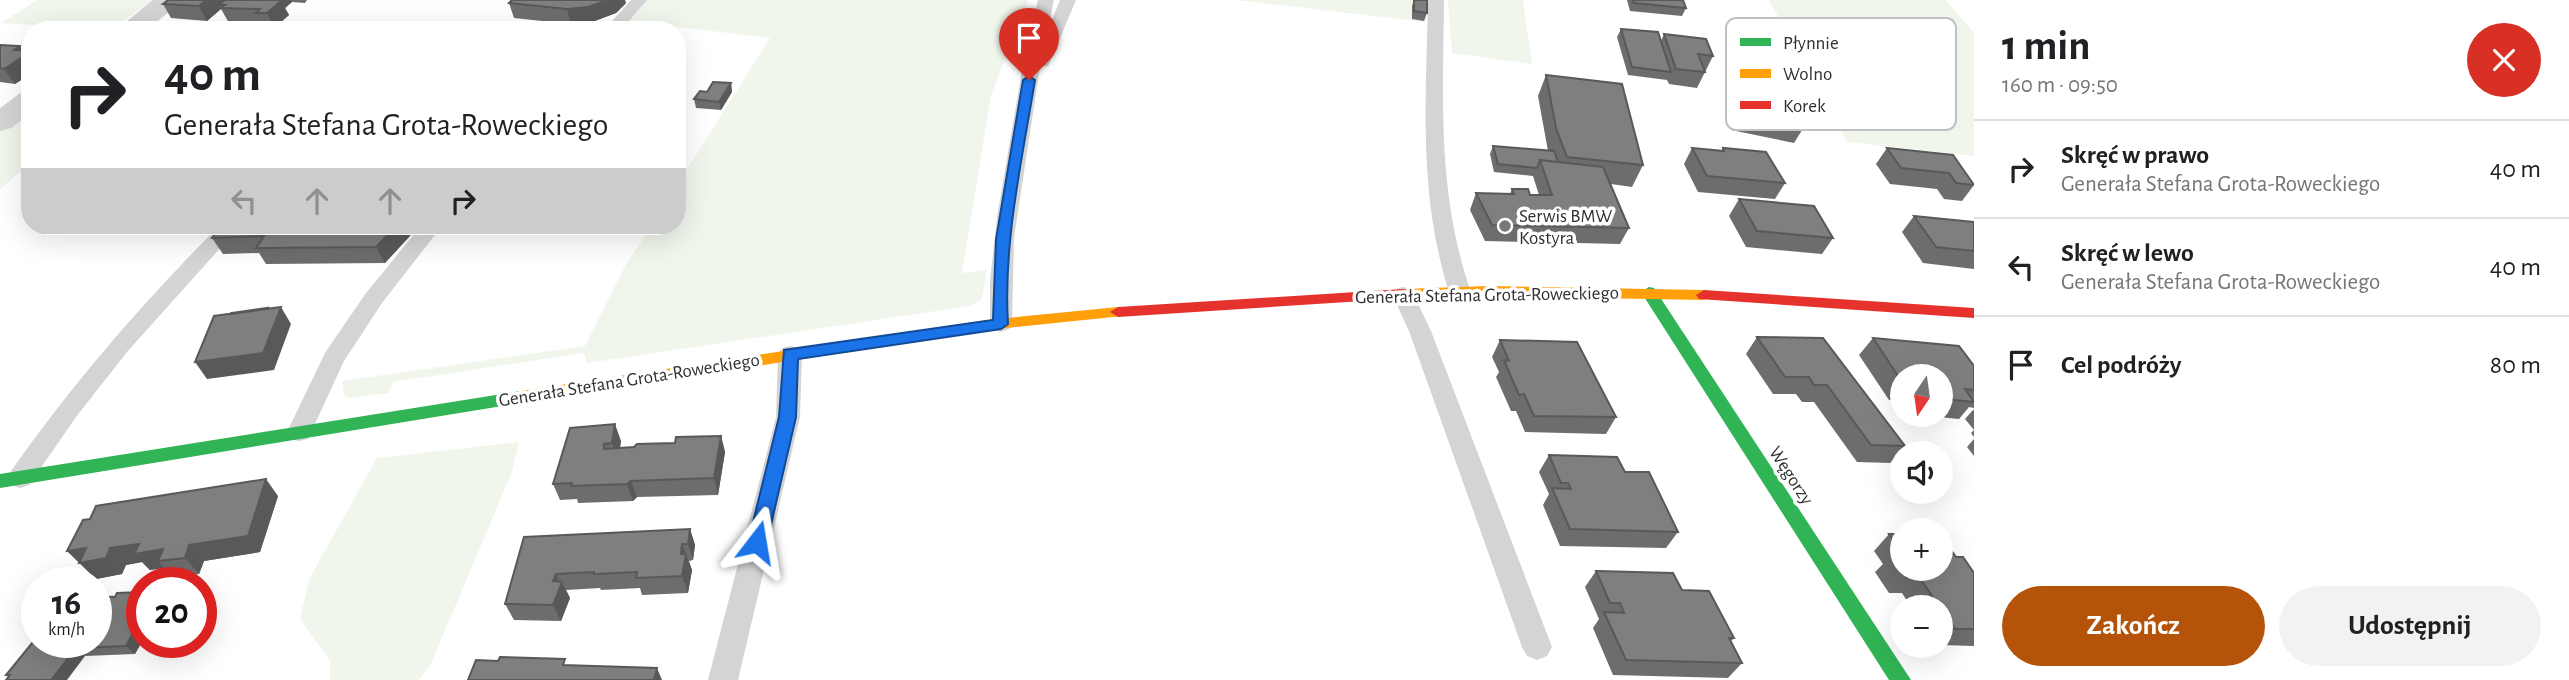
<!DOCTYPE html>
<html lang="pl">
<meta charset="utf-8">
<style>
:root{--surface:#fff;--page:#f2f2f2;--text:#202124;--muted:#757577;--line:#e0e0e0;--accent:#b45309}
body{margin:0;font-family:"Alegreya Sans",sans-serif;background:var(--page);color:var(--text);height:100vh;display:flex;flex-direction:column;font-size:26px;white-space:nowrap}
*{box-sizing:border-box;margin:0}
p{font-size:23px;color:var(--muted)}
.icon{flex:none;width:38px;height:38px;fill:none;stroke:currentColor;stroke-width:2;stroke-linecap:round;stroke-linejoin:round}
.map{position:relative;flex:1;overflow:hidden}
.details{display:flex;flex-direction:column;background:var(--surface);width:595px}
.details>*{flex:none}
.top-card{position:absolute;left:21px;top:21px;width:665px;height:214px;border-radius:28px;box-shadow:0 7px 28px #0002;background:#fff;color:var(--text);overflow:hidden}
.needle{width:46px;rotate:193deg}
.buttons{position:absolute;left:1890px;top:364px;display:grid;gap:14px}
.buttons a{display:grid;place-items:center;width:63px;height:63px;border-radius:50%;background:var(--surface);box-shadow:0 7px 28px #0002;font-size:35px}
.speed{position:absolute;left:21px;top:567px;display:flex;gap:14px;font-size:35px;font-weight:700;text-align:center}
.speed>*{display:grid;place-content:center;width:91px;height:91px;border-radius:50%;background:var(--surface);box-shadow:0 7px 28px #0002;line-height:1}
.speed small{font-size:18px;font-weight:400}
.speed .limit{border:10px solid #d22;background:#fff;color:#111}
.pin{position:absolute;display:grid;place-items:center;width:60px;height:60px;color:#fff;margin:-72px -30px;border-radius:50% 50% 50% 0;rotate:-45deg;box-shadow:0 0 7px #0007}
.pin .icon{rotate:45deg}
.me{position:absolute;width:77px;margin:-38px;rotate:14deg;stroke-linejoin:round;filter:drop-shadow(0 0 5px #0008)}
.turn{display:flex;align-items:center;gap:24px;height:147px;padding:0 28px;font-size:32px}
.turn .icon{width:91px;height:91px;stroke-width:2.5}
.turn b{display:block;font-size:49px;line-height:60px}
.lanes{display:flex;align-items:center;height:66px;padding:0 28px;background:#0003;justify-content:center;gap:35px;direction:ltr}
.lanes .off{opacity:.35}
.round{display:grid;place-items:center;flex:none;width:74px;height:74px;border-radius:37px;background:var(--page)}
.headline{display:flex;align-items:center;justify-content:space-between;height:119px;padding:0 28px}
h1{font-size:42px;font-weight:700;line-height:52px}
.action{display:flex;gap:14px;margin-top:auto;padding:14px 28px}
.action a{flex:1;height:80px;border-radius:42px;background:var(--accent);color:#fff;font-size:28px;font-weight:700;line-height:80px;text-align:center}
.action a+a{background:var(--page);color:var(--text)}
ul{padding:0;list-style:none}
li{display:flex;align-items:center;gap:21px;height:98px;padding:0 28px;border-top:2px solid var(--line)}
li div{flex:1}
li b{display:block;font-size:26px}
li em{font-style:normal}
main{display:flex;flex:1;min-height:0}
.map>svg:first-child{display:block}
.green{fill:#f0f6ec}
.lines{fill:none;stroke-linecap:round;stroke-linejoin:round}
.lane{fill:#d4d4d4;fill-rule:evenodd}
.street{fill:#d4d4d4;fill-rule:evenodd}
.fast{fill:#30b455;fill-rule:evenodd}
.slow{fill:#ff9f0a;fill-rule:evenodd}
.jam{fill:#e5322d;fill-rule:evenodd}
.wall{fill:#6d6d6d}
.shaded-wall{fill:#595959}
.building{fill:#7f7f7f;stroke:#595959;stroke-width:2}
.route{fill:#1a73e8;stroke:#114b97;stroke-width:2}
.poi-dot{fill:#787878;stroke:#fff;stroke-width:2.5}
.labels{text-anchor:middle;stroke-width:7;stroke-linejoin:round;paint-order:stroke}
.poi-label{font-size:19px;fill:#303030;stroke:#fff;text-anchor:start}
.street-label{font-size:19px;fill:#303030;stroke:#fff}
.key{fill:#fff;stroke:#c1c1c1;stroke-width:2}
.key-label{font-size:19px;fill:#303030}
</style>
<main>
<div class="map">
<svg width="1974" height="680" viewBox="0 0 1974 680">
<rect width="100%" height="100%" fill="#fff"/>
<path class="green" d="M37,0H154L109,30L1,23Z
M647,0H1028L991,95L962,273L987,270L982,299L970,306L587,363L584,353L393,382L389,393L349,398L344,395L342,381L585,346L624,268L651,226H677V185L770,38L628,21Z
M1235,0H1427L1426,22Z
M1448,0H1523L1532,64L1452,53Z
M1769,0H1946L1974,33V156L1847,142Z
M30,108V164L0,189V129Z
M519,442L512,472L430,666L419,680H330V661L300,619L309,579L377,458Z"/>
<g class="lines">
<path class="lane" d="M631,0H647L621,30H604Z
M1038,0H1054L1047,32L1060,0H1076L1050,62L1048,66L1040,67L1014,238L1012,324L1009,329L1001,332L993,329L990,324V281L997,217L1021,76Z
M1428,0H1444C1443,101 1437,195 1471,292L1468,297L1460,299L1452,297L1449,292C1418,194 1426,101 1428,0Z
M219,226H240L127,352L76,417L29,485L20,488L11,485L7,478L11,471C73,383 143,302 219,226Z
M421,226H442L382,303L344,361L308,439L299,441L290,439L287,432L325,353L366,293Z
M1403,287L1411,289L1431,331L1552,647L1547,656L1537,660L1527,656L1522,647L1409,331L1392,294L1395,289Z
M790,346L798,348L802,354L800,417L738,680H708L776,417L778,354L782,348Z"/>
<path class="street" d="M153,0H183L147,30H116Z
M30,91V114L11,128L0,131V108L19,94Z"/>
<path class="fast" d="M1649,287L1654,288L1911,680H1889L1641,292Z
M521,391L527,393L529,397L527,401L521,403L0,488V474Z"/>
<path class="slow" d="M1486,286L1704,290L1712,295L1704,300L1486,296L1404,299L1396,294L1404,289Z
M1118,307L1126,312L1123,316L987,330L521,403L515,401L513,397L515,393L521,391L987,320Z"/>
<path class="jam" d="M1404,289L1412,294L1409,298L1118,317L1110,312L1118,307Z
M1704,290L1974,308V318L1699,299L1696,295Z"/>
</g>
<path class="wall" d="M168,0H307L305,3L292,2L285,8L289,15L274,28H263L261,24L229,23L221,9L207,21L171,18L163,4Z
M1414,0L1427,13L1424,21L1412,19V6Z
M1627,0H1683L1686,8L1682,16L1630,11Z
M509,3H626L616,13L592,22L571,24L514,18Z
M1621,29L1661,41L1664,34L1713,56L1697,88L1669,84L1667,80L1628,75L1617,37Z
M0,45L20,46L23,51H30V74L15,84L0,82Z
M1546,75L1643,165L1632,187L1611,184L1629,228L1620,244L1485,241L1470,210L1476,193L1510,194L1512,189L1530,195H1539L1533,176L1494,172L1490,154L1493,146L1548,151L1538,96Z
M731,83L732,92L721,110L696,108L694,99L707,92Z
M1743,90L1804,127L1794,143L1731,130L1729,112L1737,96H1740Z
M1692,148L1721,151L1723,148L1785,183L1775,199L1698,192L1684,164Z
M1887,148L1953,155L1974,185L1962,201L1944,199L1937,189L1890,184L1876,164Z
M1739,199L1833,238L1822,254L1746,247L1729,216Z
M1914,216L1974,222V269L1923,263L1902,232Z
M221,226H419L385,263L266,264L259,253L223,254L212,238Z
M1757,337L1823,338L1905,446L1890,463L1857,462L1814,402H1802L1796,394H1773L1746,354Z
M1873,338L1974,366V408L1969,407L1959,419L1929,416L1928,415H1941V376H1902V401L1889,400L1859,355Z
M1500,340L1616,417L1606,434L1525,432L1516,411H1511L1496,377L1499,372L1492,357Z
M1973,410H1974V437L1971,433L1974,430L1965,419Z
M570,428L621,441L620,448L675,443L721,436L725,452L718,495L637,497L633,501L578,503L577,499L560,500L553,484Z
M1974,439V456L1967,447Z
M1549,455L1625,472L1678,532L1666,548L1560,546L1543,505L1549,494L1539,472Z
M278,496L260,552L204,561L199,574L173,578L164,568L150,570L142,562L126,565L122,574L96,579L67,551Z
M690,529L695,545L693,560L689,561L692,570L688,593L642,595L640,588L601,590L600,588L566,590L570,598L561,621L514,620L505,604L524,537Z
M1889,534H1902V569L1956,557L1974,573V646L1941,645V607H1911L1902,593H1889L1875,572L1883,564L1874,551Z
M1596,571L1682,590L1734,638L1731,641L1742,663L1728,678L1613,675L1593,628L1599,619L1585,587Z
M142,592V642L135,654L85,656L8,677L6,675L115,597Z"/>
<path class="shaded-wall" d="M206,0H234L225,5H219L221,9L207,21L199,6Z
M271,0H291L292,2L285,8L289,15L274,28L267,13Z
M608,0H625L626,3L616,13L592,22L571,24L567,9Z
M20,46L26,55L30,52V74L15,84L4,69L14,50Z
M679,48L682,63L677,70V50Z
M731,83L732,92L721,110L719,102Z
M396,226H419L385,263L376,247Z
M281,307L291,324L274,370L207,379L195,362Z
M615,424L621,441L618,459L612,443Z
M721,436L725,452L718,495L714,478Z
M266,479L278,496L260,552L204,561L199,574L185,558L189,545Z
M631,481L637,497L633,501L627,484Z
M690,529L695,545L693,560L688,544Z
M139,544L163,549L158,561L164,568L150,570L142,562L126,565L122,574L96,579L67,551L86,548H110Z
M682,544L692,570L688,593L682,576L681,554Z
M556,574L561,585L562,582L570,598L561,621L553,605V581Z
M133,633L142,641L135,654L126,646Z
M76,648L85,656L67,680H51Z
M657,668L662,680H654Z"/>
<path class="building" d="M168,0H206L199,6L163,4Z
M225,0H282L267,13H256L260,9L221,8L225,5H219Z
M512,0H608L588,7L567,9L509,3Z
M1414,0H1427V13L1414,11Z
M1633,0H1683L1686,8L1634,3Z
M249,26L262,27L259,30H244Z
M447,27L476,30H443Z
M1621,29L1658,32L1671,72L1632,67Z
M1664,34L1706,39L1713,56L1698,54L1705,72L1676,69Z
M0,45L20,46L14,50L30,51V52L4,69L0,68Z
M1546,75L1622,84L1643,165L1567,157L1556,128Z
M713,82L731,83L719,102L694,99L700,91L707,92Z
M1493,146L1554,151L1558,162L1540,160L1537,168L1498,164Z
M1692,148L1724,151L1723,148L1766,152L1785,183L1707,176Z
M1887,148L1953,155L1974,185L1956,183L1949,173L1901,168Z
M1540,160L1603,167L1629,228L1492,225L1476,193L1514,194L1512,189H1528L1530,195H1552Z
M1739,199L1814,206L1833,238L1757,231Z
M1914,216L1974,222V251L1936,247Z
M221,226H396L376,247L256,248L264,236L212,238Z
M281,307L263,353L195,362L214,316Z
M267,308L266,309L231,314V313Z
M1757,337L1823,338L1905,446L1871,445L1827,385H1814L1809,377H1785Z
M1873,338L1959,346L1974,366V390L1965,389L1974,402L1944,399L1941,395V376H1902V382Z
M1500,340L1577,342L1616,417L1534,416L1524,394L1519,395L1511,377L1504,360L1509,361Z
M615,424L612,443L604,444V449L634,447L637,444L675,443L676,437L721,436L714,478L631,481L627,484L571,486L572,483L553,484L570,428Z
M1549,455L1617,457L1625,472H1649L1678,532L1570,529L1552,488L1571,489L1568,483H1561Z
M266,479L248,536L189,545L185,558L158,561L163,549L134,554L139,544L110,548L106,558L79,563L86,548L67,551L83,520L90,519L96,506Z
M690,529L688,544H682L681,554H686L682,576L636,578L637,572L594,574V572L556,574L553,581L562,582L553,605L505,604L524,537Z
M1889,534H1902V553Z
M1941,536L1956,557H1963L1974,573V629H1955L1919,577H1906L1891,556H1902V569H1941Z
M1596,571L1673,573L1682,590L1709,591L1734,638H1729L1742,663L1626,660L1604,612L1624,613L1620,603H1610Z
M142,592V632L133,633L126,646L76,648L51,680H6L10,675H6L37,637V642H96V596L115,597L117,593Z
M500,657L565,659L563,665L657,668L654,680H468L476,660L498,661Z"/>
<path class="route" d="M1029,76L1035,80C1022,160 1003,243 1008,324L1001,329L798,359L796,417L767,542L764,547L757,550L751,547L748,542L779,417L784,350L993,320L996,239L1023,80Z"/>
<circle class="poi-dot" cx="1505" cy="226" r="7"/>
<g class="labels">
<g class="poi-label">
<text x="1519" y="222">Serwis BMW<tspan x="1519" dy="22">Kostyra</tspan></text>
</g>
<g class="street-label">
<text transform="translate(1487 294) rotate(-1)" y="7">Generała Stefana Grota-Roweckiego</text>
<text transform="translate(629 379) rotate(-9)" y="7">Generała Stefana Grota-Roweckiego</text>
<text transform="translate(1792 475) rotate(57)" y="7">Węgorzy</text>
</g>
</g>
<rect x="1726" y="18" width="230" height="112" rx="10" class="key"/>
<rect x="1740" y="38" width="31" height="8" fill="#30b455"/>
<rect x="1740" y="69" width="31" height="9" fill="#ff9f0a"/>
<rect x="1740" y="101" width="31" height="8" fill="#e5322d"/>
<g class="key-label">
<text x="1783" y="49">Płynnie</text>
<text x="1783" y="80">Wolno</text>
<text x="1783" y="112">Korek</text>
</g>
</svg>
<div class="buttons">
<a><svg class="needle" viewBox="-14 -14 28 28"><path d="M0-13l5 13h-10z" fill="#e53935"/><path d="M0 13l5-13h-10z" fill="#757577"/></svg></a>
<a><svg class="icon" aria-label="sound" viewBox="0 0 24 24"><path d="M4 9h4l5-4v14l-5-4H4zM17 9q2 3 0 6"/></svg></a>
<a>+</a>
<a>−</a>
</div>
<div class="speed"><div>16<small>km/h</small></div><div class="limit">20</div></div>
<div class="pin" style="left:1029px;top:80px;background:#d93025"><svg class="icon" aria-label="arrive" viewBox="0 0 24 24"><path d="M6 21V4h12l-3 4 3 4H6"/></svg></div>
<svg class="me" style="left:757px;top:542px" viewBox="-20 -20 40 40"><path d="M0-17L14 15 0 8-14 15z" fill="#1a73e8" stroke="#fff" stroke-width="4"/></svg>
<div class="top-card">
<div class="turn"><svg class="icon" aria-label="right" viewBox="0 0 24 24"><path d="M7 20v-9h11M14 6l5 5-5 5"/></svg><div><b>40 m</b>Generała Stefana Grota-Roweckiego</div></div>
<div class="lanes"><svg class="icon off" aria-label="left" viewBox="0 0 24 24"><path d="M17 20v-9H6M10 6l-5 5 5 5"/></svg><svg class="icon off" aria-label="ahead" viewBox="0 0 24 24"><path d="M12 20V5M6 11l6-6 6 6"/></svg><svg class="icon off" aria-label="ahead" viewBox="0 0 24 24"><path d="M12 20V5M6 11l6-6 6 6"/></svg><svg class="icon" aria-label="right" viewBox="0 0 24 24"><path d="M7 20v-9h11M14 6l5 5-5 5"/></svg></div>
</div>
</div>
<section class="details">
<div class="headline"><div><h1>1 min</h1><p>160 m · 09:50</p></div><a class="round" style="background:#d93025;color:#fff"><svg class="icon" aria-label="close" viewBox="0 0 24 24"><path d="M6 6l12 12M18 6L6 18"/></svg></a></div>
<ul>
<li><svg class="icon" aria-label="right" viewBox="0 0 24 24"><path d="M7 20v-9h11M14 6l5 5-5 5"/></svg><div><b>Skręć w prawo</b><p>Generała Stefana Grota-Roweckiego</p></div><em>40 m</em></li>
<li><svg class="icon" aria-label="left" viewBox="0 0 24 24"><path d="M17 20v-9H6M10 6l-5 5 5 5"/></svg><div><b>Skręć w lewo</b><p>Generała Stefana Grota-Roweckiego</p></div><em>40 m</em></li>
<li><svg class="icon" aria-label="arrive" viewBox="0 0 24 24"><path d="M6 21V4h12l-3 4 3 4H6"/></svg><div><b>Cel podróży</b></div><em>80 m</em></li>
</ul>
<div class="action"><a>Zakończ</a><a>Udostępnij</a></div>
</section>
</main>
